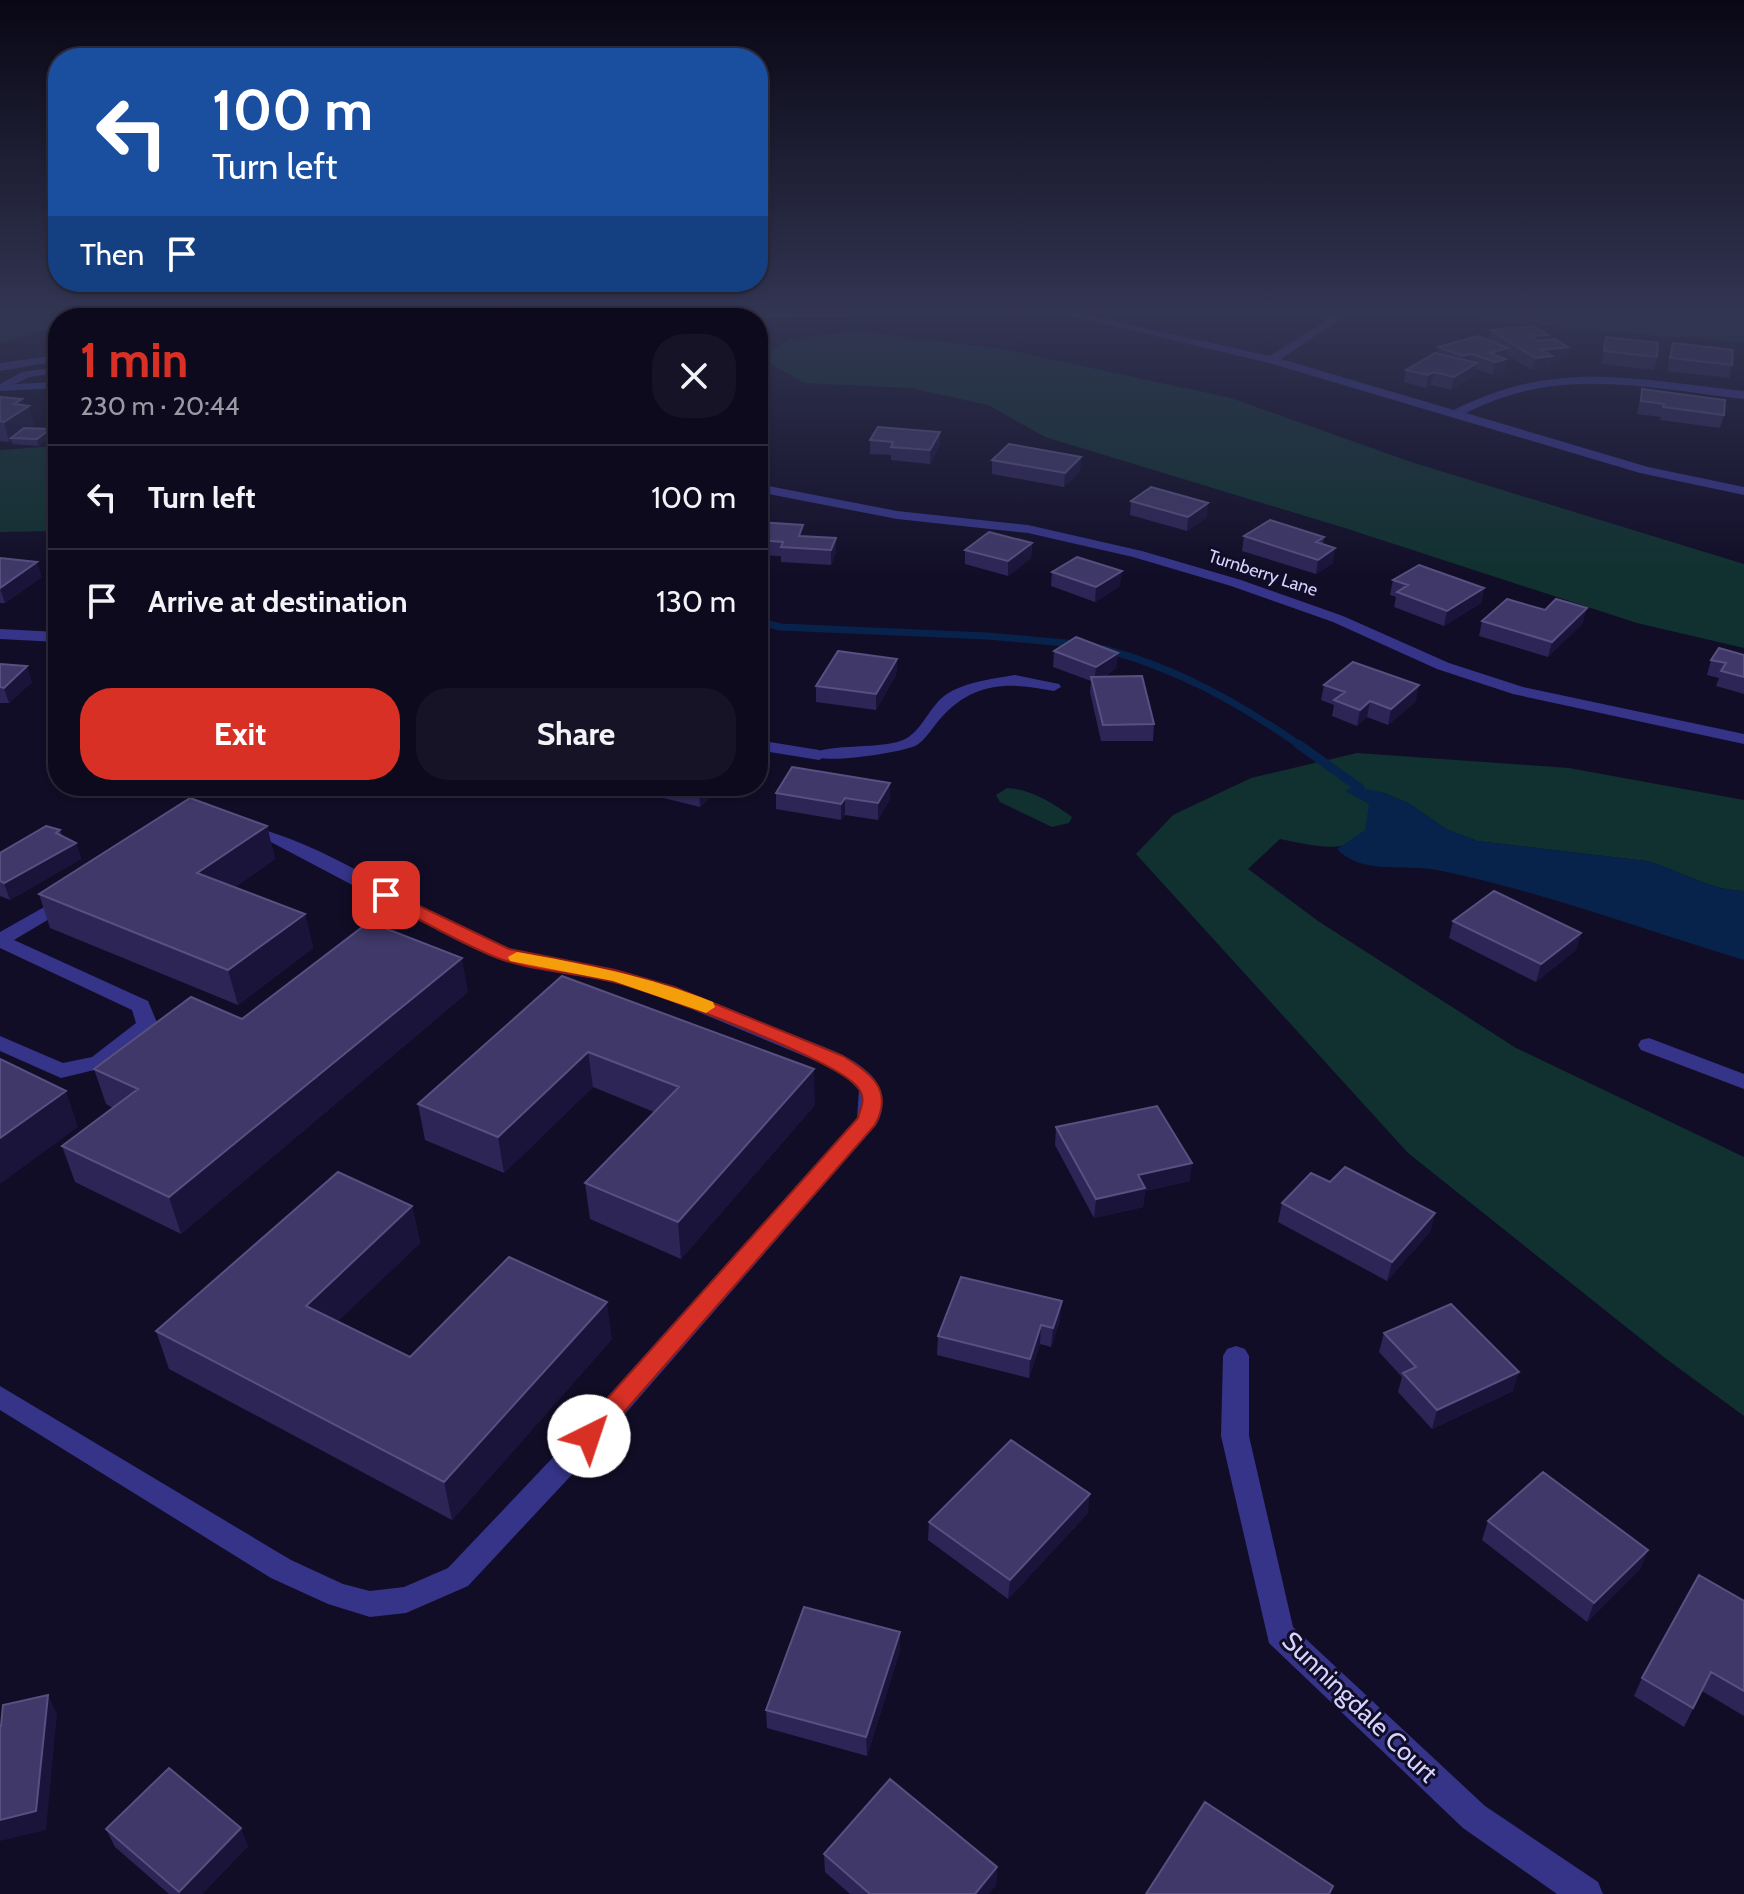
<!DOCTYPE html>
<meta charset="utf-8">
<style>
:root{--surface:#0d0a1d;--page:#161326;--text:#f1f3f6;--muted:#9a9aa4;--line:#2d2b3b;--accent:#d93025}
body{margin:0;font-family:Cabin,sans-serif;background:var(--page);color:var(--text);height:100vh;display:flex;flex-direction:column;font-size:30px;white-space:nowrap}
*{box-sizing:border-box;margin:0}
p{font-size:26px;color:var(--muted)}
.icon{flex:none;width:44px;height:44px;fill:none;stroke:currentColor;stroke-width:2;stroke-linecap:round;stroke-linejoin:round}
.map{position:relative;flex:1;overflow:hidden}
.details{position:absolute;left:48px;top:308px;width:720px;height:488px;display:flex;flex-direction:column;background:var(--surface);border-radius:32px;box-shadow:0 2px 6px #0004,0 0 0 2px var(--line)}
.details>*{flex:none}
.hud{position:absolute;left:48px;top:48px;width:720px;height:244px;border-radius:32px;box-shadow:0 2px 6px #0004,0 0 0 2px var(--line);background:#1a4fa0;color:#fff;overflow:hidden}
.pin{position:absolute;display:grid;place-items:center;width:68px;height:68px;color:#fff;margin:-34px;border-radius:16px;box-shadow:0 4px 12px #0006}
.me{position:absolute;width:88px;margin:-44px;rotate:41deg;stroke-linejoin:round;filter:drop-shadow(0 0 6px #0008)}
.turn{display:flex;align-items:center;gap:28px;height:168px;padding:0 32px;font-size:36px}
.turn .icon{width:104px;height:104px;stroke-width:2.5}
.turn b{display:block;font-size:56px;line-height:68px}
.then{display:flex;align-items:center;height:76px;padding:0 32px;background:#0003;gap:16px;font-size:30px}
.round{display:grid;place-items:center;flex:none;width:84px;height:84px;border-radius:32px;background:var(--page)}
.summary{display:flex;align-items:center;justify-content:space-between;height:136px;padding:0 32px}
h1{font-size:48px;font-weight:800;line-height:60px;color:var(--accent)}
.action{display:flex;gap:16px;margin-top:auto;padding:16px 32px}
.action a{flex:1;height:92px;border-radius:32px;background:var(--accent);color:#fff;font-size:32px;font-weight:800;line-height:92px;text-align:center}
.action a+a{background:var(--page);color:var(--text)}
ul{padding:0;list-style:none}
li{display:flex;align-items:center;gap:24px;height:104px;padding:0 32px;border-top:2px solid var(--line)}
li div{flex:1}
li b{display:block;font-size:30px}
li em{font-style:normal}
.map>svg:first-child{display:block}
.green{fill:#10312f}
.water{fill:#08234b}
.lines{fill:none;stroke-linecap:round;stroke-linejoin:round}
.stream-far1{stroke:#08234b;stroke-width:7}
.stream{stroke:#08234b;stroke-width:9}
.lane{fill:#353489;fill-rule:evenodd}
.street{fill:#353489;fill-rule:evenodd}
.wall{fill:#2d2556}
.shaded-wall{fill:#1a143b}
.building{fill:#3f3868;stroke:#575080;stroke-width:2}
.route{fill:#d93025;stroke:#8d1f18;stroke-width:2}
.slow{fill:#f59e0b}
.labels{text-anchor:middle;stroke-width:6;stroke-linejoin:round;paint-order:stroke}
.far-street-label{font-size:18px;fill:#d6d3ff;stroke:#110d27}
.near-street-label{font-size:26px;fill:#d6d3ff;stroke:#110d27}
</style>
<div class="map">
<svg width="1744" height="1894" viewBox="0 0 1744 1894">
<rect width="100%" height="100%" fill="#110d27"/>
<path class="green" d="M0,313H102L84,318H58V326L0,344Z
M375,313H596L571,318H382Z
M1468,313H1744V343L1486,321Z
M857,331L1003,349L1231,398L1411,462L1744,564V648L1637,623L1348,529L1045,437L988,405L911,388L804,383L761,358L790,339Z
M58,446V531L0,532V450Z
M1357,753L1569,768L1744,800V891C1709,890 1679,870 1646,861L1477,841L1446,829L1410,804L1382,792L1356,795L1369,804C1372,863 1317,846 1280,839L1248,869L1318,921L1516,1048L1744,1157V1416L1665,1358L1408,1153L1136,854L1173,815L1251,778Z
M1007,788C1031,789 1053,803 1072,817L1069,823L1052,827L1000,802L996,795Z"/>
<path class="water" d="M1353,787L1382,792L1410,804L1446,829L1477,841L1646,861C1679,870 1709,890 1744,891V960C1642,929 1541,891 1437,870C1405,864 1361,875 1337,849L1365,830L1369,804L1345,791Z"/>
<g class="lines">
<path class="stream-far1" d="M758,621L780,627L987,636L1077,644
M1104,649C1177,668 1239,703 1301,746"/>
<path class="stream" d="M1298,744L1360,788"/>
<path class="lane" d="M58,367V373L29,377L15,384L58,382V388L0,391V384L22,372Z
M1015,675L1059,684L1061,687L1054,691C1008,682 974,681 940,719C933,727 924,742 915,746C898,753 823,765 811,755C826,742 886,751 907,738C922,729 930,707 944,696C963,682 992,679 1015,675Z"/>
<path class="street" d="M360,313H371L377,318H365Z
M699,313H929L924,316L657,318L662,315Z
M1059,313H1076L1270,356L1338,313H1350L1281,359L1454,410C1556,358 1636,380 1744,391V399C1645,388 1559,365 1466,413L1648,467L1744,487V495L1640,473L1269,363Z
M58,355V361L0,371V363Z
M758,484L897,511L1028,525L1142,551L1241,580L1343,616L1449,663L1523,687L1744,734V744L1513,694L1437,669L1333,622L1231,586L1133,557L1028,533L897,519L758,492Z
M0,629L58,632V642L0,639Z
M758,740L819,750L828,755L819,760L758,750Z
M245,825C339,846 417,914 508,948C544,961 583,961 620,971C679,986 734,1011 791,1034C817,1045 851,1054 871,1075C884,1089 886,1109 876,1125L579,1467L468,1586L406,1613L370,1617L328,1604L271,1578L0,1410V1386L291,1560L343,1584L370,1591L404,1587L448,1568L559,1451L857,1118L859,1090L847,1078L828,1066L660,996L613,982L539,969L496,957L462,943L269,841L239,834L236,830Z
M69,893L79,899L76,903L14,940L148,1001L158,1025L107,1067L61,1078L0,1051V1036L63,1063L92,1057L136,1023L132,1010L0,948V932Z
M1649,1038L1744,1074V1089L1641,1050L1638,1045L1641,1040Z
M1236,1346L1245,1349L1249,1356V1436L1293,1627L1485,1806L1598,1882L1603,1894H1557L1463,1828L1269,1643L1221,1436L1223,1356L1227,1349Z"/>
</g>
<path class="wall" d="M1490,330L1548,335L1547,340L1568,347L1566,359L1551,361L1549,368L1532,370L1507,355L1504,372L1493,375L1476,369L1474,376L1451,390L1431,385L1426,388L1404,382L1406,370L1437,354L1438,347L1488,340Z
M1606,337L1657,357L1654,370L1601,364Z
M1673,343L1732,365L1729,378L1667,371Z
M1642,389L1724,415L1720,428L1660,420L1661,417L1637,414Z
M0,397L22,399L24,405L34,425L30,428L50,429L52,436L38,446L13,444L11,440L9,442L0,441Z
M870,440L940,445L930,464L891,460V455L870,454Z
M1081,457L1080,471L1064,487L992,474V460Z
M1131,501L1207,517L1187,531L1130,515Z
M758,522L804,536L836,552L831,565L781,562V556L758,555Z
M1244,536L1324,537L1323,544L1333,563L1316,574L1242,551Z
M1032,543L1031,558L1008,576L965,564V550Z
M0,558L42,577L5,603H0Z
M1052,572L1120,586L1095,602L1051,586Z
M1393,580L1484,588L1481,603L1444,626L1394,607L1396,597L1390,595Z
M1482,621L1583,623L1548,657L1479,636Z
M1054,651L1118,653L1116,668L1104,677L1154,724L1153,741H1101L1090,692L1091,681L1053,667Z
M1744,655V694L1716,686L1719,678L1707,675L1711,660Z
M897,659L896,675L876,710L816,702V686Z
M0,664L32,682L9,703H0Z
M1324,685L1416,701L1388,725L1367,717L1357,726L1332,716L1334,705L1321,700Z
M627,786H721L700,807L627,789Z
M776,793L890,799L878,820L845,815L841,820L776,809Z
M267,826L275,859L235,887L305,914L313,948L238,1005L50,928L39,894Z
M60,830L62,836L76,843L81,859L10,900L0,896V853Z
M1453,921L1581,933L1576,950L1536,982L1449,938Z
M562,976L815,1105L681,1259L590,1219L585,1183L654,1112L593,1087L504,1173L425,1140L418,1104Z
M468,992L181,1234L75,1182L62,1146L113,1108L106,1104L94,1069L242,1019Z
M1056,1127L1190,1181L1145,1191L1143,1207L1094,1218L1055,1145Z
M1330,1182L1435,1213L1430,1232L1387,1281L1278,1222L1282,1203Z
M412,1206L420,1243L338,1321L410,1357L612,1339L452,1520L169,1369L156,1331Z
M1060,1320L1051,1347L1040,1344L1029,1378L937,1355L938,1336Z
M1384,1333L1513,1391L1432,1429L1398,1392L1402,1377L1379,1352Z
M1088,1513L1008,1599L928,1540L929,1522Z
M1488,1521L1648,1550L1640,1569L1587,1622L1482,1540Z
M1744,1601V1716L1702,1691L1684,1727L1634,1696L1642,1678Z
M900,1632V1650L867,1756L767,1728L766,1710Z
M106,1829L248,1846L202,1894H169L115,1847Z
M824,1854L997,1867L996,1885L988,1894H850L825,1872Z"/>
<path class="shaded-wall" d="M1548,335L1546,347L1531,336Z
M1568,347L1566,359L1551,361L1549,368L1532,370L1535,358L1542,350Z
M1508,348L1504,372L1493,375L1495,362L1490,353Z
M1472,354L1469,366L1459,369L1462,356Z
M1477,363L1474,376L1451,390L1454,377Z
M1434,372L1431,385L1426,388L1428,375Z
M22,399L25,408L29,406L34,425L15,438H11V440L9,442L4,422L14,404Z
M50,429L52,436L38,446L37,439Z
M940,432V445L930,464V450Z
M1081,457L1080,471L1064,487L1065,473Z
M1208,503L1207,517L1187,531L1188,517Z
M836,538V552L831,565V550Z
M1032,543L1031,558L1008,576V561Z
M1335,548L1333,563L1316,574L1318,560Z
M37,562L42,577L5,603L0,588Z
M1122,571L1120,586L1095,602L1096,587Z
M1484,588L1481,603L1444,626L1447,611Z
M1587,608L1583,623L1548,657L1552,642Z
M1118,653L1116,668L1094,683L1096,667Z
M897,659L896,675L876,710V694Z
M27,666L32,682L9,703L4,688Z
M1419,685L1416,701L1388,725L1391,709Z
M1370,701L1367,717L1357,726L1360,710Z
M890,783V799L878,820V803Z
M704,786H721L700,807L699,791Z
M845,798V815L841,820V804Z
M267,826L275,859L206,907L197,873Z
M76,843L81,859L10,900L4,883Z
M305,914L313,948L238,1005L228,970Z
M1581,933L1576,950L1536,982L1541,964Z
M462,958L468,992L181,1234L169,1197Z
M588,1052L593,1087L504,1173L498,1137Z
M814,1069L815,1105L681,1259L678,1222Z
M66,1091L78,1127L0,1184V1138Z
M1192,1163L1190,1181L1145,1191L1143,1207L1094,1218L1096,1199L1138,1175Z
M412,1206L420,1243L316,1342L306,1306Z
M1435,1213L1430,1232L1387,1281L1392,1262Z
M1062,1301L1060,1320L1051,1347L1053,1328Z
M607,1302L612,1339L452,1520L444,1482Z
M1041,1325L1040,1344L1029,1378L1030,1359Z
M1519,1372L1513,1391L1432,1429L1437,1410Z
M1090,1494L1088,1513L1008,1599L1010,1580Z
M1648,1550L1640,1569L1587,1622L1594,1603Z
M900,1632V1650L867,1756L866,1737Z
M48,1695L57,1714L46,1830L0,1841V1820Z
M241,1828L248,1846L202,1894H180L179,1892Z
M997,1867L996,1885L988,1894H975Z"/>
<path class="building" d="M1534,326L1548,335L1531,336L1538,341L1555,339L1568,347L1542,350L1552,356L1535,358L1490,330Z
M1478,336L1508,348L1490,353L1506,359L1495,362L1472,354L1462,356L1438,347Z
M1606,337L1658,343L1657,357L1604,351Z
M1673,343L1733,350L1732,365L1670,358Z
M1435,353L1477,363L1454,377L1434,372L1428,375L1406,370Z
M1642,389L1725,400L1724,415L1663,407L1664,404L1641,401Z
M0,397L22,399L14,404L29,406L4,422L0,421Z
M878,427L940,432L930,450L891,447L893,442L870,440Z
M24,428L50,429L37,439L11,438Z
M1009,444L1081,457L1065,473L992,460Z
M1151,487L1208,503L1188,517L1131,501Z
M1270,520L1324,537L1316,542L1335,548L1318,560L1244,536Z
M758,522L803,525L799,536L836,538L831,550L781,547L783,542L758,540Z
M989,532L1032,543L1008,561L965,550Z
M1077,557L1122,571L1096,587L1052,572Z
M0,558L37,562L0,588Z
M1419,565L1484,588L1447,611L1397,592L1408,585L1393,580Z
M1507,599L1545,610L1556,599L1587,608L1552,642L1482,621Z
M1076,637L1118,653L1096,667L1054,651Z
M1719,648L1744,655V677L1721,671L1726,663L1711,660Z
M838,651L897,659L876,694L816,686Z
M1353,662L1419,685L1391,709L1370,701L1360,710L1334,700L1345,692L1324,685Z
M0,664L27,666L4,688L0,687Z
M1142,676L1154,724L1103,725L1091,677Z
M792,767L890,783L878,803L845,798L841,804L776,793Z
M679,786H704L699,791Z
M190,798L267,826L197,873L305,914L228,970L39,894Z
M46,826L60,830L56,833L76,843L4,883L0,881V853Z
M1494,891L1581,933L1541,964L1453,921Z
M369,922L462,958L169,1197L62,1146L138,1089L94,1069L191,997L242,1019Z
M562,976L814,1069L678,1222L585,1183L679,1087L588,1052L498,1137L418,1104Z
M0,1059L66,1091L0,1138Z
M1157,1106L1192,1163L1138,1175L1145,1188L1096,1199L1056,1127Z
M1345,1167L1435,1213L1392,1262L1282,1203L1311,1173L1330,1182Z
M338,1172L412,1206L306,1306L410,1357L509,1257L607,1302L444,1482L156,1331Z
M961,1277L1062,1301L1053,1328L1041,1325L1030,1359L938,1336Z
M1451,1304L1519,1372L1437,1410L1403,1373L1416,1367L1384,1333Z
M1011,1440L1090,1494L1010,1580L929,1522Z
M1543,1472L1648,1550L1594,1603L1488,1521Z
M1699,1575L1744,1601V1691L1711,1672L1693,1708L1642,1678Z
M804,1607L900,1632L866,1737L766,1710Z
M48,1695L36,1811L0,1820V1726H1L3,1705Z
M169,1768L241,1828L179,1892L106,1829Z
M890,1779L997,1867L975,1894H870L824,1854Z
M1205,1802L1333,1886L1329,1894H1146Z"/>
<linearGradient id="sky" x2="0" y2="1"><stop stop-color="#090715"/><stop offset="0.54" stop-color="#323552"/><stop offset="1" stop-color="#323552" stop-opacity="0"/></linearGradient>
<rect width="1744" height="578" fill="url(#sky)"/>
<path class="route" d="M386,890L509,949L615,970L674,987L843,1056C871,1073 894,1090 875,1125L597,1443L589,1446L580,1443L576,1436L580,1429L858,1118C861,1107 866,1099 859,1089C843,1062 652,991 614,982C575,972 533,972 495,957C456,941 418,918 380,899L377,895L380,892Z"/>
<path class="slow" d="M517,952C584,964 649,976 713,1002L715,1007L706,1013L613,981L510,961L508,957Z"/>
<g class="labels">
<g class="far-street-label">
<text transform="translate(1263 573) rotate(18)" y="6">Turnberry Lane</text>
</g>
<g class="near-street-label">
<text transform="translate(1360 1707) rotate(44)" y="9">Sunningdale Court</text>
</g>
</g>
</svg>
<div class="pin" style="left:386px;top:895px;background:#d93025"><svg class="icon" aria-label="arrive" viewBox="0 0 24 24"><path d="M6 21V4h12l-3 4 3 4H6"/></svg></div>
<svg class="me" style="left:589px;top:1436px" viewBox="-20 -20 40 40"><circle r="19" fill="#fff"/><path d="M0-13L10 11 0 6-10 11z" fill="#d93025"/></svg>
<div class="hud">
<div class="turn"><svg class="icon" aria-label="left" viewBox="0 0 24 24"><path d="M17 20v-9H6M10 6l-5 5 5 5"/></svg><div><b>100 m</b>Turn left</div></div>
<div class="then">Then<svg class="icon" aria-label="arrive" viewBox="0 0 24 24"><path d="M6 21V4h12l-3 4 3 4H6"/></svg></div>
</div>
<section class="details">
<div class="summary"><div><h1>1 min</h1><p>230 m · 20:44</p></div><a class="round"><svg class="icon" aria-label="close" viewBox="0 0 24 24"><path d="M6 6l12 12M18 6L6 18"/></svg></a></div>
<ul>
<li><svg class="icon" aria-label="left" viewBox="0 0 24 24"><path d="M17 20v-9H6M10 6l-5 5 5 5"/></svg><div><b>Turn left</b></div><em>100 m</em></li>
<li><svg class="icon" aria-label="arrive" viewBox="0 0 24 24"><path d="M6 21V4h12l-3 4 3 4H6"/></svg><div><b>Arrive at destination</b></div><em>130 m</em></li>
</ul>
<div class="action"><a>Exit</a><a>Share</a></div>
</section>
</div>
